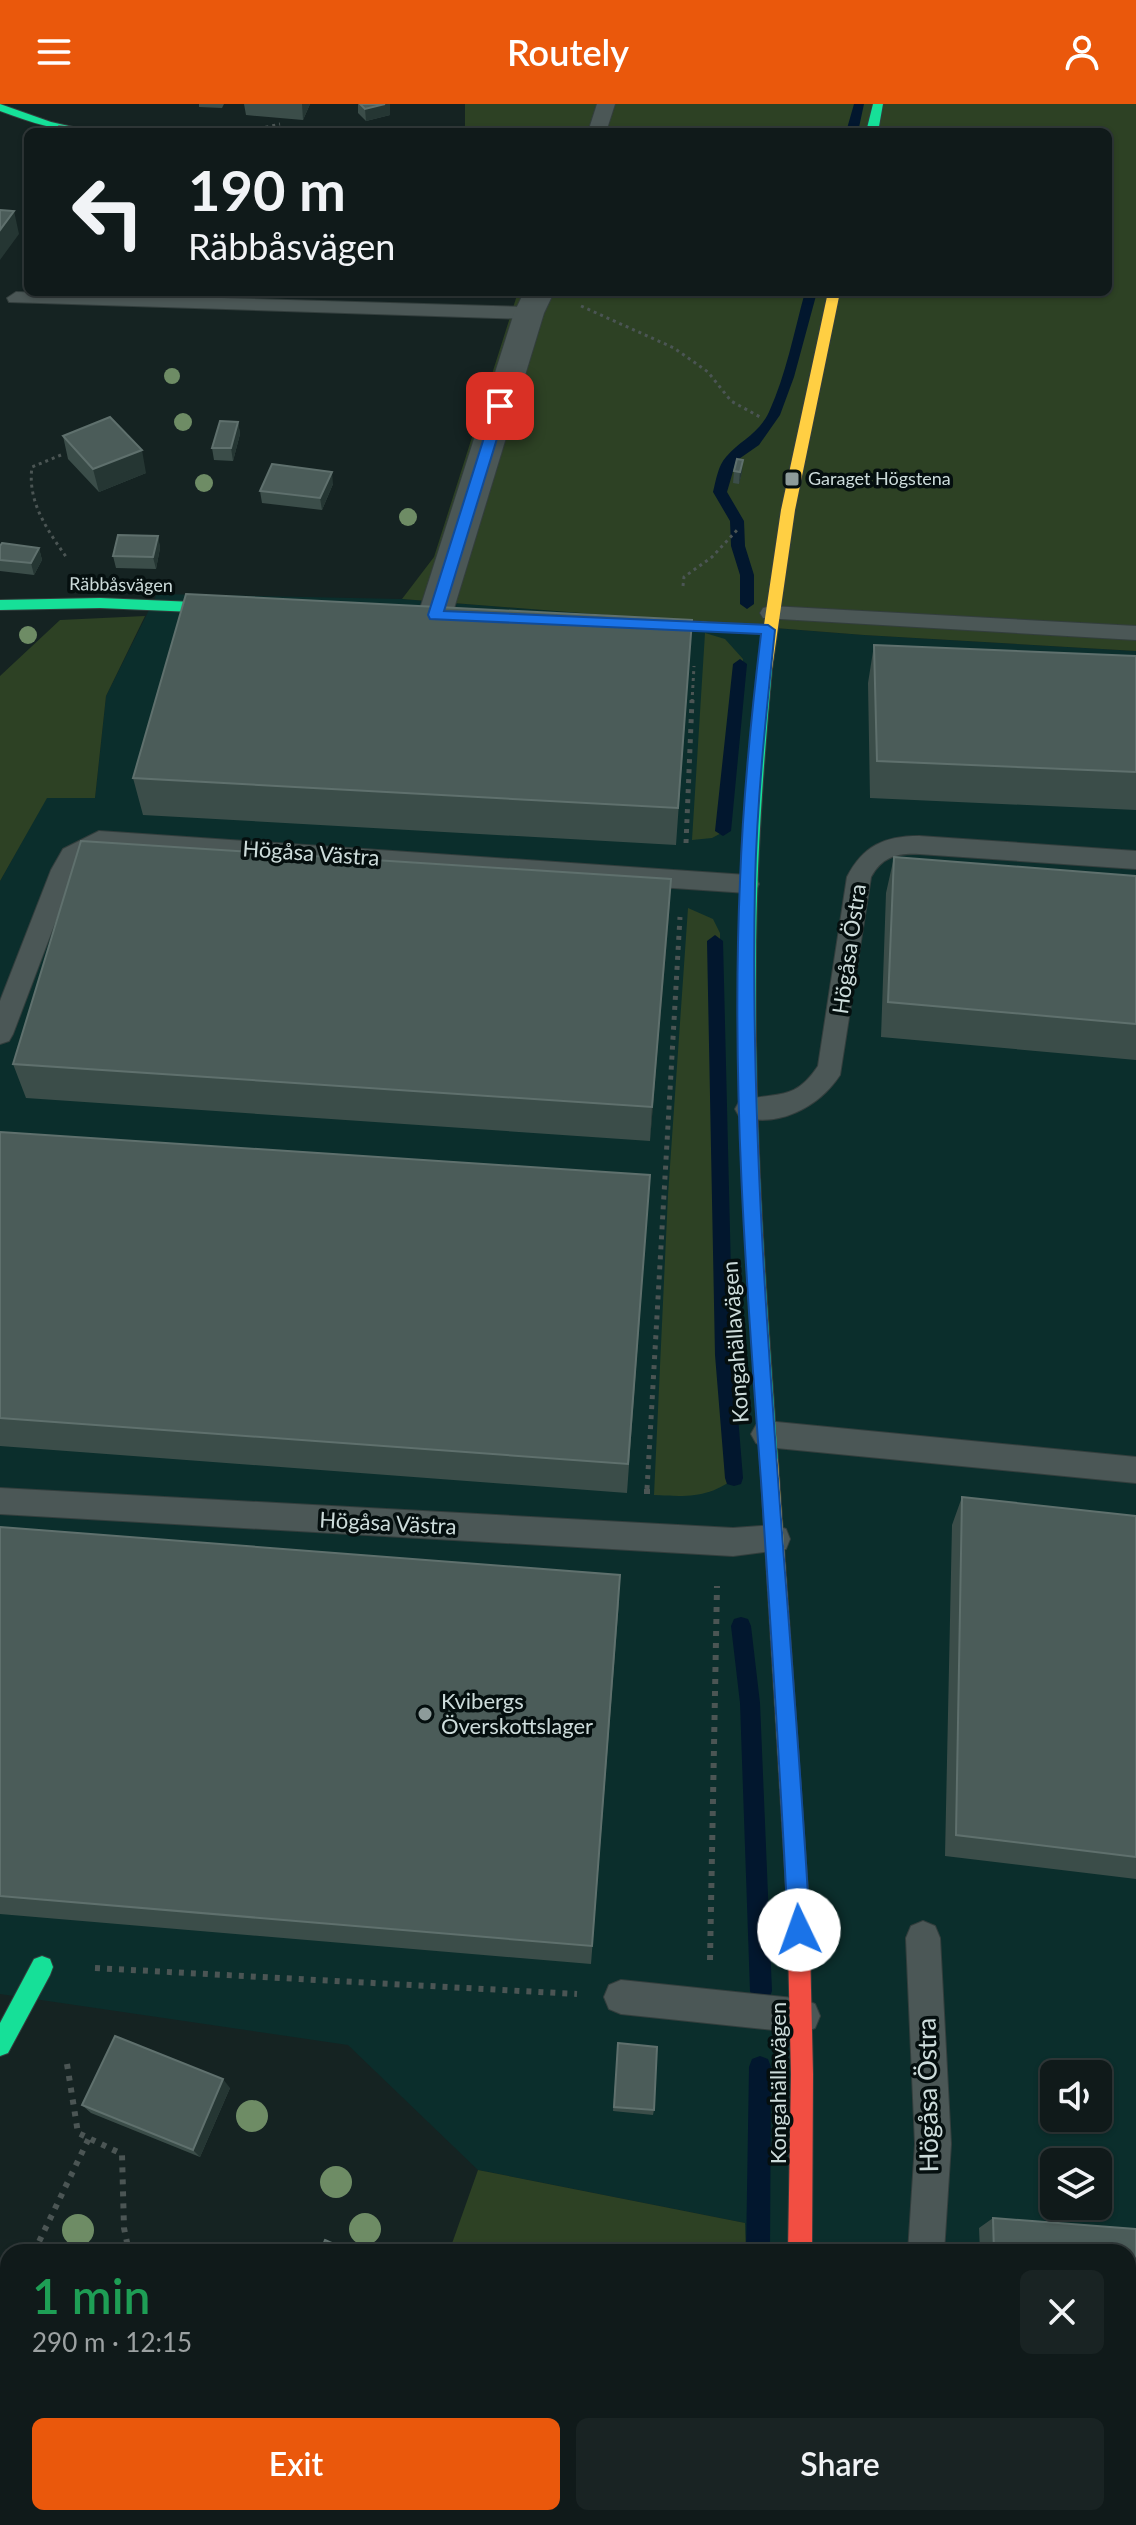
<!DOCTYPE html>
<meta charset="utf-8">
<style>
:root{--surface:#101a1a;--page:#192323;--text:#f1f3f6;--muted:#9ca1a2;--line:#303839;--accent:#ea580c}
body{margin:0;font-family:Lato,sans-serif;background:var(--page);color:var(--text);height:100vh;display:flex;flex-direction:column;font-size:30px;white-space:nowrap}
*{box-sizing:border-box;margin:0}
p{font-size:26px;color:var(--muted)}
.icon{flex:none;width:44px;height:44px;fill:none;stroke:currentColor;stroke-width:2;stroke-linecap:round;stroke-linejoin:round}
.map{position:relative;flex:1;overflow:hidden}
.sheet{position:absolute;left:0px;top:2140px;width:1136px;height:282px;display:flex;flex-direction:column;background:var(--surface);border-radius:24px 24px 0 0;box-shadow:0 2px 6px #0004,0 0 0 2px var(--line)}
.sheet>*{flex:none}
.banner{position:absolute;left:24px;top:24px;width:1088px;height:168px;border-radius:12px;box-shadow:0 2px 6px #0004,0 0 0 2px var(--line);background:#101a1a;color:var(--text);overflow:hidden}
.fabs{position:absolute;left:1040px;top:1956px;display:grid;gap:16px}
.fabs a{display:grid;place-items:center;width:72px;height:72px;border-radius:12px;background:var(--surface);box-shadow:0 2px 6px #0004,0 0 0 2px var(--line);font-size:40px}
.pin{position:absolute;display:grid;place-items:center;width:68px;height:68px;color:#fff;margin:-34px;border-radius:16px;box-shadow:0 4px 12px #0006}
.me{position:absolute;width:88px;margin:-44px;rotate:357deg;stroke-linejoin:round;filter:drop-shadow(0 0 6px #0008)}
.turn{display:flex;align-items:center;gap:28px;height:168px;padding:0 32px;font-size:36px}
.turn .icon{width:104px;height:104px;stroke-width:2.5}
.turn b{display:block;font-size:56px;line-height:68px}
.round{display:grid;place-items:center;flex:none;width:84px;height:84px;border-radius:12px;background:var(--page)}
.headline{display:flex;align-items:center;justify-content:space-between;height:136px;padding:0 32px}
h1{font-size:48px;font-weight:600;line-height:60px;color:#1e9e55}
.button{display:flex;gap:16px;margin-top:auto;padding:16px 32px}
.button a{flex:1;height:92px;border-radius:12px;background:var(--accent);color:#fff;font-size:32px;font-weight:600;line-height:92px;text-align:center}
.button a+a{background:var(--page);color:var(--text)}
header{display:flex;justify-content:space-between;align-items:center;height:104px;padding:0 32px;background:var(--accent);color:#fff;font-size:36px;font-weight:600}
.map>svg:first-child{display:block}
.built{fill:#0b2e2c;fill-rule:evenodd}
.green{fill:#2d4124}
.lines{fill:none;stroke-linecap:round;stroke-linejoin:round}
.stream{fill:#02172e;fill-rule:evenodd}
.lane-casing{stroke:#333e3d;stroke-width:2}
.street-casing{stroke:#333e3d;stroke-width:2}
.fast-casing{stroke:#333e3d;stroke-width:2}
.slow-casing{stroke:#333e3d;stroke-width:2}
.jam-casing{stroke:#333e3d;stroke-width:2}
.path-far2{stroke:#4b5554;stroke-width:3;stroke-dasharray:3 4;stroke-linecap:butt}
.path-far1{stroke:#4b5554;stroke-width:5;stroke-dasharray:4 6;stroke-linecap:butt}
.path{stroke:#4b5554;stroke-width:6;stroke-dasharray:5 7;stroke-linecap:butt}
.lane{fill:#4b5756;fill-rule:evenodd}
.street{fill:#4b5756;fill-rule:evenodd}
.fast{fill:#16e098;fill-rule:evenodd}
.slow{fill:#ffcf43;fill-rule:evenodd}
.jam{fill:#f24e42;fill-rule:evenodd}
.tree{fill:#6e8c65}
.wall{fill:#3b4d49}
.shaded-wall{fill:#253633}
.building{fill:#4b5c59;stroke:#5f706d;stroke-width:2}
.route{fill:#1a73e8;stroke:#114b97;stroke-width:2}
.poi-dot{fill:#8d9b9a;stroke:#050f0f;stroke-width:3}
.labels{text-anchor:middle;stroke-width:7;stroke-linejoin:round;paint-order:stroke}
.far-poi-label{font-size:18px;fill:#cddcdb;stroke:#050f0f;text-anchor:start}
.far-street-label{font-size:18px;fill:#cddcdb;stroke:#050f0f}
.street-label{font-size:22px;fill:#cddcdb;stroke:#050f0f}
.poi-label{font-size:22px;fill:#cddcdb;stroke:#050f0f;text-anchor:start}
.near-street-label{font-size:26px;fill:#cddcdb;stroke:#050f0f}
</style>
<header><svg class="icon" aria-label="menu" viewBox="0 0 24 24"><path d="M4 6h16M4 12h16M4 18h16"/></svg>Routely<svg class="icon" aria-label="person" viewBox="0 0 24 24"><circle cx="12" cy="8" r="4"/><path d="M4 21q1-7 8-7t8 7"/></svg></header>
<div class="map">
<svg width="1136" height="2421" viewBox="0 0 1136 2421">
<rect width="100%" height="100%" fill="#152322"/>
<path class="built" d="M157,490L402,495L864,531L1136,547V2421H728L729,2414H1128V2148H746L745,2119L478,2066L348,1941L0,1890V777L47,693L95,694L106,592ZM1054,1970H1098V2014H1054ZM1054,2058H1098V2102H1054Z"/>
<path class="green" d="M465,0H1136V547L864,531L402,495L434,453L518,188H1108V28H522L481,22L465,28Z
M145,512L106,592L95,694H47L0,777V572L60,516Z
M705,529L725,535L743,555L727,726L712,734L692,736Z
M688,804L713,815L720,829V1007L740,1370C711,1394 690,1393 654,1391L668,1091Z
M478,2066L745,2119L746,2148H449Z
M283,2414H729L728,2421H275Z"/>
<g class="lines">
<path class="stream" d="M854,0H864L858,28H846Z
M805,188H817L794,273L780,311L759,341L736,357L727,388L744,417L745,442L754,471V500L747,505L740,500V471L731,442L730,417L713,388C716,376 718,362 726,353C740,336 758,331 769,308C786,271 794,228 805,188Z
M740,555L747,560L731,727L723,732L715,727L733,560Z
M715,831L723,837L733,1251L743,1374L741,1380L734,1382L727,1380L725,1374L715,1251L707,837Z
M741,1513L748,1515L751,1522L760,1599L772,1887L769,1895L761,1898L753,1895L750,1887L740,1599L731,1522L734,1515Z
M760,1952L768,1955L771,1963L770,2148H746L749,1963L752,1955Z
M731,2414H757V2421H731Z"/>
<g class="lane-casing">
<path id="lane" d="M597,0H615L606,28H588Z
M16,188L529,203L538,209L529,215L9,198L7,194Z
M771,502L1136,522V536L763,514L760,509L763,504Z
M99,727L747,771L756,774L759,780L756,786L747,789L102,745L80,757L75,766L13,930L9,937L0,940V897L51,766L63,745Z
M919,732L1136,747V765L919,750C897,749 882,753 871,773L840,971C819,1003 778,1025 739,1012L735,1005L739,998C775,986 793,1000 818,962L847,773C863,742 884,732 919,732Z
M766,1317L1136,1353V1379L766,1343L756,1339L751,1330L756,1321Z
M0,1384L733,1424L775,1421L786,1425L790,1435L786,1445L733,1452L0,1410Z
M923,1817L935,1822L940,1834L951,2040L944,2148H908L915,2040L906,1834L911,1822Z
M621,1876L803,1895L815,1900L820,1912L815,1924L803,1929L621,1910L609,1905L604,1893L609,1881Z"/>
</g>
<g class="street-casing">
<path id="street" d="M524,188H554L544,209L452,511L447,519L435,522L423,519L418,511L514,209Z"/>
</g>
<g class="fast-casing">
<path id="fast" d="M0,0L51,18L95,28C60,28 32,19 0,7Z
M873,0H883L878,28H866Z
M100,494L241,500L248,505L241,510L100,504L0,506V496Z
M765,560L772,565C763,664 756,762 756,861C754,1027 766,1192 778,1357L776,1363L769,1365L762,1363L760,1357C748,1192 737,1027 740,861C741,762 748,664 758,565Z
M42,1852L50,1855L53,1863L50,1871L8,1949L0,1952V1919L34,1855Z"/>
</g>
<g class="slow-casing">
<path id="slow" d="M828,188H840L795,406L772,565L765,570L758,565L763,530L629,522L627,519L634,514L764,521L781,406Z
M769,1349L776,1351L778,1357L809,1801L806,1809L798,1812L790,1809L787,1801L760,1357L762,1351Z"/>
</g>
<g class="jam-casing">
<path id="jam" d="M798,1790L806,1793L809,1801L813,1970L812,2148H788L791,1970L787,1801L790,1793Z
M776,2414H802L801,2421H775Z"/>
</g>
<path class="path-far2" d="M245,28L280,20
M581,202L674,244L708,268L731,297L760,313
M61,351L32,363C27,398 48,427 67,454
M683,482L684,473L712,453L738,425
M692,598L694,562"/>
<path class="path-far1" d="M686,739L692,596
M647,1385L680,813"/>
<path class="path" d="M647,1390V1383
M710,1856L717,1482
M95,1864L577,1890
M67,1960L78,2029L122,2050L124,2124L129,2148
M34,2148L89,2034
M0,2218L8,2201"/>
<use href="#lane" class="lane"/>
<use href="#street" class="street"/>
<use href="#fast" class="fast"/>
<use href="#slow" class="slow"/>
<use href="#jam" class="jam"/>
</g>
<g class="tree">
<circle cx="172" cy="272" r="8"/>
<circle cx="183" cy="318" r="9"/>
<circle cx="204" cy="379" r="9"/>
<circle cx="408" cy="413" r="9"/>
<circle cx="28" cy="531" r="9"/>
<circle cx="252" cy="2012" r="16"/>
<circle cx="336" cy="2078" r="16"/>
<circle cx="365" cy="2125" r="16"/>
<circle cx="78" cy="2126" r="16"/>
</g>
<path class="wall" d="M199,0H224L222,4L199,3Z
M244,0H310L303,16L246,11Z
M358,0H390V11L366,17L358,9Z
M238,318L240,330L233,357L214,356L212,344Z
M63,332L146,369L99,388L68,355Z
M734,367L742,368L739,380L733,379Z
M333,380L322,406L262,399L260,387Z
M158,432L160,444L156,465L116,464L113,452Z
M0,442L39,444L42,456L34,471L0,467Z
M692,516L676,741L143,711L133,674Z
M874,541L1136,552V706L870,694L868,579Z
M894,753L1136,772V956L881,933L886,789Z
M671,775L650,1037L26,994L13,960Z
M0,1028L650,1071L627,1389L0,1342Z
M962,1393L1136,1412V1775L945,1752L952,1421Z
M0,1423L619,1497L591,1860L0,1810Z
M618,1939L654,2006L653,2011L613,2007Z
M230,1984L200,2053L91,2009L82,2001Z
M993,2114L1136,2125V2421H991V2414H1128V2148H980L979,2124Z"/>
<path class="shaded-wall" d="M302,0H310L303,16Z
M385,0H390V11L366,17L365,5Z
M14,107L19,130L0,156V126Z
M238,318L240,330L233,357L231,344Z
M142,346L146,369L99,388L93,365Z
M743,356L742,368L739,380L740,368Z
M332,368L333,380L322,406L320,394Z
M158,432L160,444L156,465L153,453Z
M39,444L42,456L34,471L31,459Z
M671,775L669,811L650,1037L652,1003Z
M223,1975L230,1984L200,2053L193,2046Z"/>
<path class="building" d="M360,0H385L365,5Z
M59,22L107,28H55Z
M0,106L14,107L0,126Z
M110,313L142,346L93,365L63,332Z
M220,317L238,318L231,344H212Z
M737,355L743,356L740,368L734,367Z
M272,360L332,368L320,394L260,387Z
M118,431L158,432L153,453L113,452Z
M2,439L39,444L31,459L0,456V442Z
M186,490L692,516L678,704L133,674Z
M874,541L1136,552V668L877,657Z
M81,737L671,775L652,1003L13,960Z
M894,753L1136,772V920L888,898Z
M0,1028L650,1071L628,1360L0,1314Z
M962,1393L1136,1412V1753L956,1731Z
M0,1423L620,1471L592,1842L0,1792Z
M115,1932L223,1975L193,2046L82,2001Z
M618,1939L657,1943L654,2006L614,2003Z
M993,2114L1136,2125V2421H1006V2414H1128V2148H994Z
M325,2136L352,2148H320Z
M8,2245V2318L0,2313V2261Z"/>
<path class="route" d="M500,299L507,302L444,507L768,521L775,526C766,611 757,695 755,780C748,1130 791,1478 810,1826L807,1834L799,1837L791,1834L788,1826C781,1676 771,1526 761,1377C746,1178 731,977 740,777C743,694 751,613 761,530L430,515L428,511L494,302Z"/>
<g class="poi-dot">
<rect x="784" y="367" width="16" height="16" rx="4"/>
<circle cx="425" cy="1610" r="8"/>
</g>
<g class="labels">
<g class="far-poi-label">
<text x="808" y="381">Garaget Högstena</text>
</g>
<g class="far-street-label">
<text transform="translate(121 481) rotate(1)" y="6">Räbbåsvägen</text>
</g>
<g class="street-label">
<text transform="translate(311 749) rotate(4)" y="8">Högåsa Västra</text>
<text transform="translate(849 845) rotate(-82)" y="8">Högåsa Östra</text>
<text transform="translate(735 1238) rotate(-94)" y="8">Kongahällavägen</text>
<text transform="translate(388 1419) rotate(3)" y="8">Högåsa Västra</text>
<text transform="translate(778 1979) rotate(-90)" y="8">Kongahällavägen</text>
</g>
<g class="poi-label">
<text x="441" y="1605">Kvibergs<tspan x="441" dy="25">Överskottslager</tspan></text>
</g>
<g class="near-street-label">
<text transform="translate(928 1991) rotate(-91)" y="9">Högåsa Östra</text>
</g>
</g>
</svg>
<div class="fabs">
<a><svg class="icon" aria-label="sound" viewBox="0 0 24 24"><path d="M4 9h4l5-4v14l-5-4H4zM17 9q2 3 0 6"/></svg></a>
<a><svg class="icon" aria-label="layers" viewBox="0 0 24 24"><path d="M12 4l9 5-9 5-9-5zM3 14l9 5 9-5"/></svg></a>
</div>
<div class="pin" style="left:500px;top:302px;background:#d93025"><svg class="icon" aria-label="arrive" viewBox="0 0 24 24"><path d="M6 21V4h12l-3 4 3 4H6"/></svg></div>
<svg class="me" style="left:799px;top:1826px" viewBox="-20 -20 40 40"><circle r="19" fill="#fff"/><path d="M0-13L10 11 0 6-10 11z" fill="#1a73e8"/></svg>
<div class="banner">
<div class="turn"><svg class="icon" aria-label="left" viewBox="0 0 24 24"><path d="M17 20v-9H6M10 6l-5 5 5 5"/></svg><div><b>190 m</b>Räbbåsvägen</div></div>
</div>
<section class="sheet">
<div class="headline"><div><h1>1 min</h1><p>290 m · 12:15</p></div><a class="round"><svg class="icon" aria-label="close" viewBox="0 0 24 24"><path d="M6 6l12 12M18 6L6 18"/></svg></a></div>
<div class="button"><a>Exit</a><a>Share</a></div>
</section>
</div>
